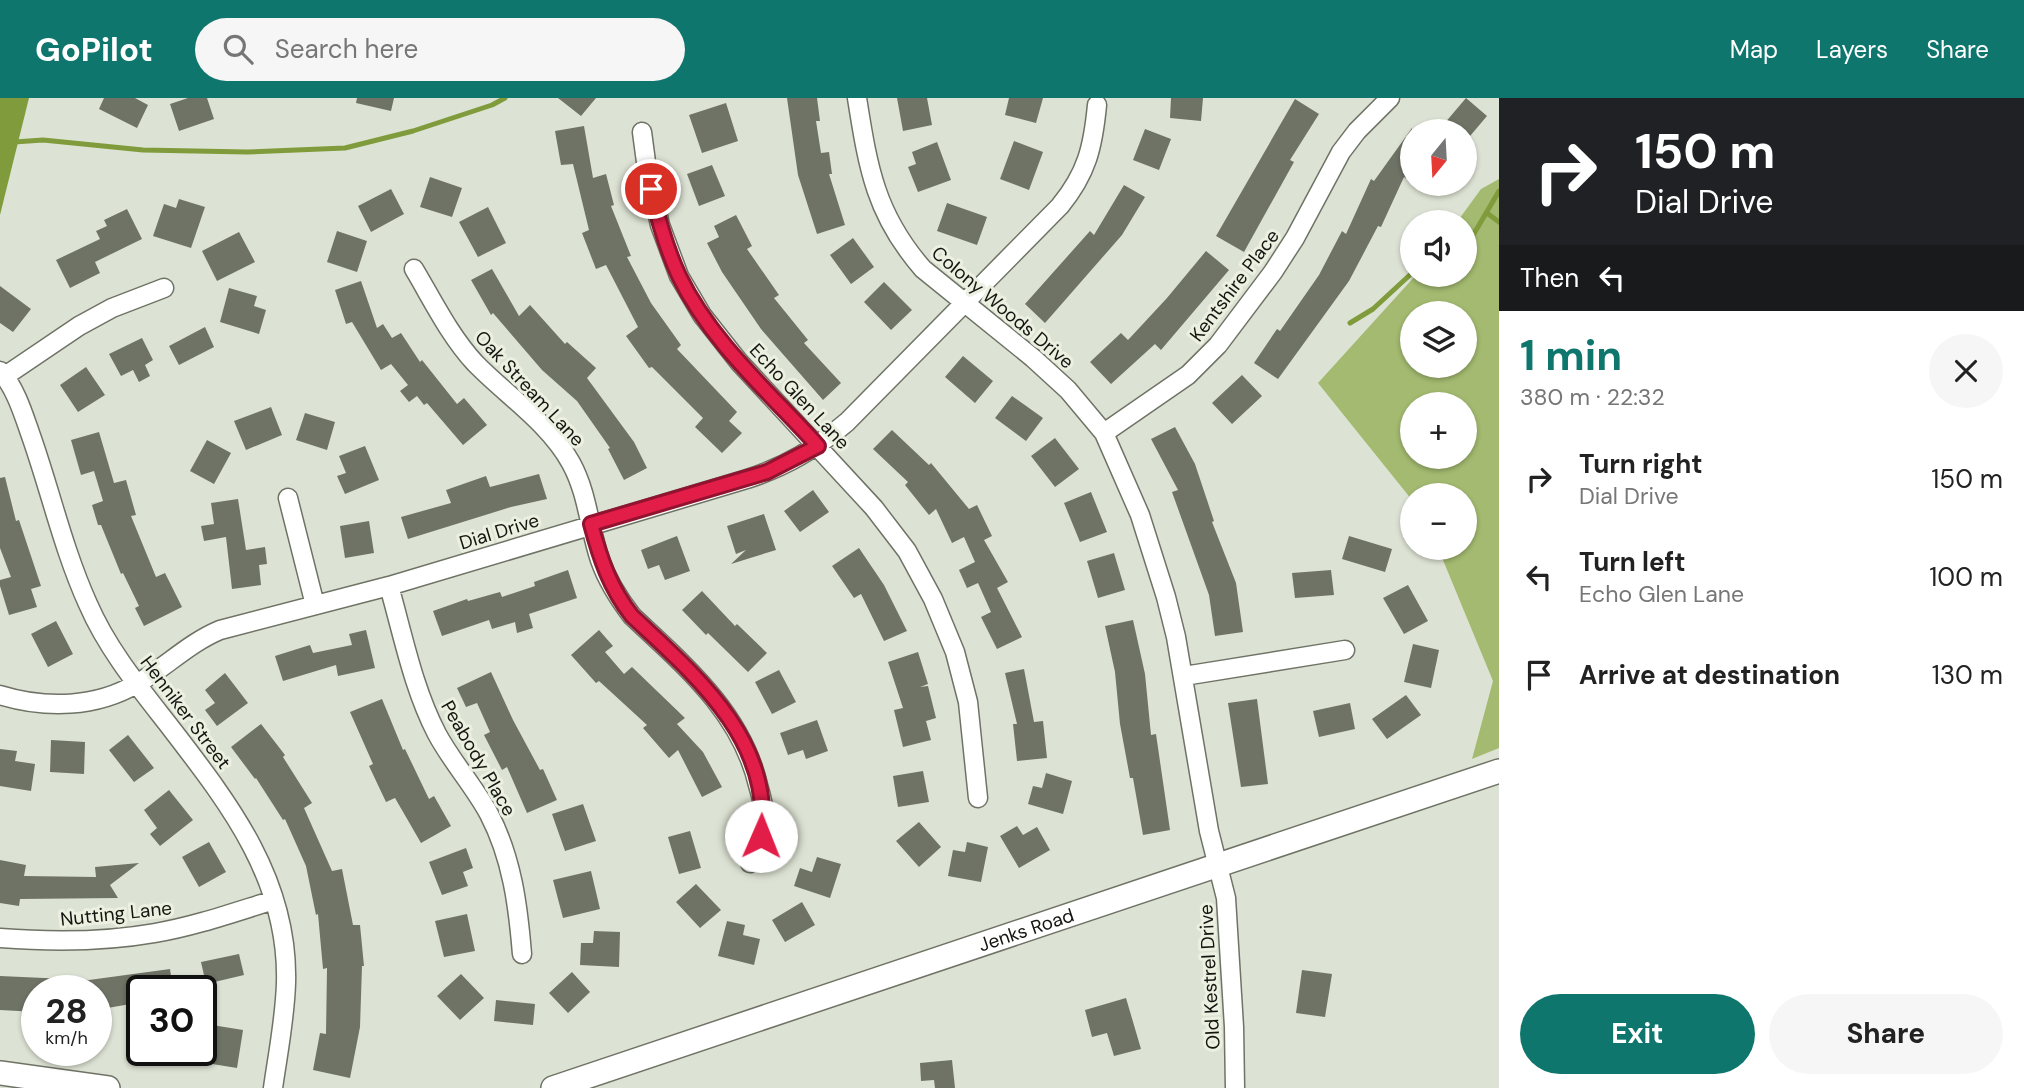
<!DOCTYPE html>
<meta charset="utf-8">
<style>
:root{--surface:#fff;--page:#f6f6f6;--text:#222;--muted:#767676;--accent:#0f766e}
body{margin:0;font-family:"DM Sans",sans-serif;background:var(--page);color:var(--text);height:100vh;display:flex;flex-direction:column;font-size:26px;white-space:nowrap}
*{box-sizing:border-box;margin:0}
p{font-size:23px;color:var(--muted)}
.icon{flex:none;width:38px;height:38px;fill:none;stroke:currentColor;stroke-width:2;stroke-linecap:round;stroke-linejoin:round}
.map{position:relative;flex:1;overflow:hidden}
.panel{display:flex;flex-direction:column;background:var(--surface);width:525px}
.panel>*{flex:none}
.banner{background:#202124;color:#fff;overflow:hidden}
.needle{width:46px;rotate:198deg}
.fabs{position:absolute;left:1400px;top:21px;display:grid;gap:14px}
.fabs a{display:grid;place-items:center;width:77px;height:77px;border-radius:50%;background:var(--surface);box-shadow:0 2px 5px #0004;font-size:35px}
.speed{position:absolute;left:21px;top:877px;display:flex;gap:14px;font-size:35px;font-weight:700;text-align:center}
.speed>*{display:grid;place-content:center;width:91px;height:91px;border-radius:50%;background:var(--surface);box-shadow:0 2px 5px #0004;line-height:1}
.speed small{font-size:18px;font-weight:400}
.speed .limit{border:4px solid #111;border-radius:10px;background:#fff;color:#111}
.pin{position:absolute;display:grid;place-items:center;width:60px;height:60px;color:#fff;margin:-30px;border:4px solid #fff;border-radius:50%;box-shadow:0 2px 7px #0007}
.me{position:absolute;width:77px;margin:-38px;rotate:1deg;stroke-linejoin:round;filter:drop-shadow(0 0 5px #0008)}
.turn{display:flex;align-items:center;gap:24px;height:147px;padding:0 21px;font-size:32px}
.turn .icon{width:91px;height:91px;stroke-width:2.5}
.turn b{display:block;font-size:49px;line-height:60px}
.then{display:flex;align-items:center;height:66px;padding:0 21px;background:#0003;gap:14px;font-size:26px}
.round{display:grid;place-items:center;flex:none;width:74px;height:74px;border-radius:37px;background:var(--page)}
.head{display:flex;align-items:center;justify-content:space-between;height:119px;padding:0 21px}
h1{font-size:42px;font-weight:700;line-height:52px;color:var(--accent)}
.button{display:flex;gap:14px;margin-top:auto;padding:14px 21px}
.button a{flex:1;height:80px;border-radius:42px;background:var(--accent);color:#fff;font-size:28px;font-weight:700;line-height:80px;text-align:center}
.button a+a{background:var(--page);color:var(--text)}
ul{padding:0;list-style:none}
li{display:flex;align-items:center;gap:21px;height:98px;padding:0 21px}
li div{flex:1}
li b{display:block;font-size:26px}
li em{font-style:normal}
header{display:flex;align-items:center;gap:42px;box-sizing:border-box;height:98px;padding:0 35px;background:var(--accent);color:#fff}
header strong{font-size:33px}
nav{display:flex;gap:38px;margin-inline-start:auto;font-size:24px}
.search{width:490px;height:63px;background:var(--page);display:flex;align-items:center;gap:18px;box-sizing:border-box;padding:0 24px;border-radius:38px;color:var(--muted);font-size:26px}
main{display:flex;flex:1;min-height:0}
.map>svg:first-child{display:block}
.green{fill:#a3ba70;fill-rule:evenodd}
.water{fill:#809b3b}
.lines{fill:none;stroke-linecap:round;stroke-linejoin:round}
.stream{stroke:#809b3b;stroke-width:5}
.building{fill:#6e7365}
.minor-casing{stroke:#6e7365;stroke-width:21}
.tertiary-casing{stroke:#6e7365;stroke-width:26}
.minor{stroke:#fff;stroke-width:18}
.tertiary{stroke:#fff;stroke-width:23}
.route-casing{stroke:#92132f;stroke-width:18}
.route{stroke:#e11d48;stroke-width:12}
.labels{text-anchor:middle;stroke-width:6;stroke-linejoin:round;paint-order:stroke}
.street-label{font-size:19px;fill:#141510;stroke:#ebf0e1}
</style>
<header>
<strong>GoPilot</strong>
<div class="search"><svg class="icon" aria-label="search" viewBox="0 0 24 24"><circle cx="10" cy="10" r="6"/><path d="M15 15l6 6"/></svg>Search here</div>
<nav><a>Map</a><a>Layers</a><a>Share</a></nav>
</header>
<main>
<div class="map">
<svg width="1499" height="990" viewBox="0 0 1499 990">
<rect width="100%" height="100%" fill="#dde3d4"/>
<path class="green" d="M1499,81V650L1472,661L1493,583L1438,450H1465V397H1412V402L1318,285L1416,177H1465V124H1457L1481,91ZM1412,215H1465V268H1412ZM1412,306H1465V359H1412Z"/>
<path class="water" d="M0,0H29L0,117Z"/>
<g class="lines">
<path class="stream" d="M0,45L43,42L143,52L247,54L345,50L413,33L492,7L505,0
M1487,115L1499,124
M1465,143L1472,139L1499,93
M1350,225L1373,211L1412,175"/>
</g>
<path class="building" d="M104,0H135L148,7L137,30L99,11Z
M188,0H207L214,21L179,33L170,6Z
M357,0H394L391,13L356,5Z
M558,0H596L581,18Z
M787,0H817L820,23H816L821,55L829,54L832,76H829L845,127L817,136L798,77Z
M897,0H927L932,27L903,33Z
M1009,0H1043L1036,25L1005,17Z
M1171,0H1203L1201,23L1170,20Z
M1466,0L1487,18L1465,44V33H1438Z
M1295,1L1319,16L1290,62L1294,64L1244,154L1216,138Z
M726,5L738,43L702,55L689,17Z
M584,28L593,80L606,76L614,107L611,108L631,158L627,159L651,205L681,247L677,251L737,314L729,323L742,335L722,355L695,329L703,320L652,269L649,270L626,238L638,229L606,167L596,171L582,135L589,132L573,66L561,67L555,33Z
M1412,30V74L1407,81L1404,79L1381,129L1378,128L1349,183L1278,281L1254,265L1277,231L1280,233L1319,177L1342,133L1346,136L1371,81L1374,83Z
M1145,31L1171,41L1159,72L1133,62Z
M1014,43L1043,54L1029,92L1000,81Z
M937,44L951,82L918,94L908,69L916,66L912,54Z
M712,67L725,98L699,108L687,76Z
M430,79L462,90L452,119L420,109Z
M1124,87L1145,99L1122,137L1045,225L1025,206L1090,133L1094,137Z
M391,91L404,116L371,134L358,108Z
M179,101L205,109L191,150L153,138L164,106L176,110Z
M947,105L987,119L977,147L937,133Z
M488,109L506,145L478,159L459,124Z
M127,111L142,141L95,164L100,175L70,190L56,162L100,141L96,133L107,128L104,122Z
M736,117L752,148L747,151L779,197L774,200L808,242L804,245L841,285L823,302L761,231L722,174L707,145L719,139L714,128Z
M337,133L367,143L357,174L327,164Z
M239,134L255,164L217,183L202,153Z
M853,140L874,169L851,186L830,157Z
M1206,153L1229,172L1161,252L1155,246L1111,286L1090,264L1121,235L1128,242L1167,200Z
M492,171L519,218L530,207L565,246L567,244L596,270L587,280L634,344L647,370L624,382L608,351L610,350L577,303L542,272L493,215L491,217L471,182Z
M361,183L377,230L383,226L392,240L401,235L420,264L422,262L457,306L464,300L487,327L463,347L427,305L424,307L417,298L409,304L400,293L408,287L391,266L381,272L352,224L346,226L335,192Z
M884,184L912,212L891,232L864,204Z
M0,188L31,211L13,234L0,225Z
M229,190L257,198L254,208L266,212L259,236L220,224Z
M205,229L214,249L179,267L169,248Z
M142,240L153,262L145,267L150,278L139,284L133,272L121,278L109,256Z
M963,258L993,283L975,305L945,279Z
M86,269L105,297L78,314L60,287Z
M1242,277L1262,298L1232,326L1212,305Z
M1012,298L1043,320L1026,343L995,320Z
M271,309L282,337L246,352L234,323Z
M305,315L335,324L327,352L296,342Z
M1175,329L1195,366L1214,423L1212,424L1236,485L1243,534L1215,538L1209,497L1172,394L1178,392L1151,341Z
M892,332L929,367L931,365L969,411L977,407L992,438L984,442L1008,484L997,490L1022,539L997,551L981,519L991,514L978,485L967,490L959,472L975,464L964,439L952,445L936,411L929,417L905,387L908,384L873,351Z
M99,334L114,385L126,382L136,417L131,418L156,479L165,475L182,509L144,528L135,510L139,508L123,475L121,476L101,427H98L92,407L103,403L94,373L81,377L71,342Z
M1055,340L1079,371L1055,389L1031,358Z
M207,342L231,355L214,386L190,373Z
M365,348L379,382L345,396L337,378L346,375L339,358Z
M539,376L547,401L511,409L408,441L401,419L451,405L446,392L486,378L490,389Z
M5,379L16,423L19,422L41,488L31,491L37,509L9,517L0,488V482L11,479L0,450V380Z
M813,392L829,414L800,434L784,413Z
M1091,394L1107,434L1080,444L1064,405Z
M238,401L246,452L265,449L267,466L259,467L261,487L232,491L226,439L204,443L201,428L214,426L211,405Z
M764,416L776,452L731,466L746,452L736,456L727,428Z
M369,423L374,455L345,460L340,428Z
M677,438L690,473L665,482L659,467L648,471L641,452Z
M1349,438L1392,451L1385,474L1342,461Z
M859,450L884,487L907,533L884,543L861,496L854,500L832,468Z
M1114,455L1125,492L1098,500L1087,463Z
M568,472L577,500L529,516L533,530L517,535L515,524L492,531L489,522L442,538L433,513L467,501L468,503L500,494L502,499L535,488L534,484Z
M1331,472L1334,497L1295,500L1292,475Z
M1408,487L1428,523L1404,536L1383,500Z
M702,493L735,528L737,526L767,555L748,574L708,535L706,537L682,512Z
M1133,522L1145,576L1151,637L1156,636L1170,732L1143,737L1133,680H1130L1120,626L1115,574L1105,528Z
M56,523L73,556L48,569L31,536Z
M366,532L375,570L338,578L336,567L283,583L275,558L310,547L313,555L352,547L349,536Z
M599,532L613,548L605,554L624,576L632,569L685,620L677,626L703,654L722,689L702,699L678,652L669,660L643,630L647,627L599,583L596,585L571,557Z
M1413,546L1439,552L1431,590L1404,584Z
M918,554L928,586L920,589L928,588L936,620L926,623L931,642L903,649L894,612L903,610L888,564Z
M1024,571L1034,624L1043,623L1047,660L1017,663L1013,626H1017L1005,575Z
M779,572L796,604L772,616L755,584Z
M491,574L513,622L540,672L543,671L557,702L527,715L507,669L502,672L484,637L490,634L477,605L466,609L457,590Z
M225,575L248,605L217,628L205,612L215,605L205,592Z
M1406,597L1421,617L1387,641L1372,621Z
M382,601L403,652L405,651L429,701L434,698L451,728L421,745L395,700L386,704L369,668L373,666L350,614Z
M1257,601L1268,686L1241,689L1228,605Z
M1350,605L1355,631L1319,639L1313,613Z
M817,622L828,653L806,661L803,652L788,657L780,635Z
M261,626L285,657L283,659L312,705L304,710L332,773L342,771L353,827H360L364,868H362L360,929L350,980L313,972L320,935L326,936L327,870L323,871L318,816L316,817L306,768L285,721L283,722L256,680L255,681L231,649Z
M128,637L154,670L134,684L109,652Z
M51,642L85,644L84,676L50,674Z
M0,651L17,653L15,663L35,666L31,693L0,688Z
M923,673L929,704L898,709L893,678Z
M1046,675L1072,683L1063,716L1028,706L1033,688L1042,690Z
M169,692L193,722L160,748L150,736L157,730L144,712Z
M583,706L596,743L565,753L552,716Z
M919,724L941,749L919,769L896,743Z
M1017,728L1023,737L1037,729L1050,752L1019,770L1000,738Z
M690,733L701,770L679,776L668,739Z
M209,744L226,774L199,789L182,759Z
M967,744L988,749L981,784L948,778L953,752L965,754Z
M466,750L473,770L463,774L468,788L442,797L429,764Z
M817,759L841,766L830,800L794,788L800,770L812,774Z
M0,762L26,767L24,778L96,779L95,769L139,765L110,787L118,800L20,801L19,808L0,805Z
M591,773L600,811L563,820L553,782Z
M696,786L721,812L700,830L676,804Z
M802,804L815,827L785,844L772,822Z
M467,816L475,853L444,859L435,823Z
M727,823L745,827L743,837L760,841L754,867L718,858Z
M594,833L620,834L619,869L580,867L581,845H593Z
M239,856L244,877L206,886L201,864Z
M170,871L173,892H142V904L96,912V892H37V914L0,912V878L89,882Z
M1302,872L1332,876L1325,919L1296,915Z
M572,874L590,894L568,915L549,895Z
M461,876L484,900L460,922L437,898Z
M1126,900L1141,951L1114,958L1107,935L1092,939L1085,912Z
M496,902L535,906L533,927L494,923Z
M212,927L243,932L237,970L206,965Z
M952,962L955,990H935L934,982L921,983L920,965Z"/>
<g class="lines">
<g class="minor-casing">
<path id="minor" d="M857,0C868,69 875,116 923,171L1033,260L1068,292L1104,335L1140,417L1166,499L1176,539L1209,733L1226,800L1234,929L1235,990
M642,34L646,64L660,127L679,178L702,217L739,264L874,410L907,453L933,501L955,554L968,604L978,700
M414,171C433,203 450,238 475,265C507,298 548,324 571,365C588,396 589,430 600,462C607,482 619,501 632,518C684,567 741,614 758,687C761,697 764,708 764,719C763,735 756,750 750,765
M0,273C15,289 23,315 30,335C50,391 63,451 88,506C107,550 138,588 167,625C227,703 289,780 286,885C285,920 278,955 273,990
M5,278L79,228L112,210L164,190
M1104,335L1188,277L1218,247L1273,174L1295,140L1341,54L1357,33L1390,0
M288,400L315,507
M389,488C403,537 413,590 437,636C452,664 474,688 489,716C512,760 518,807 522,856
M1184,578L1345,552
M0,597C46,611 96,610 138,585C167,568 189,545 220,532L389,488L747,381C787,368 815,351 847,324L1060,108C1087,75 1093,49 1097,7
M0,840C51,844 104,844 155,835C196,828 235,814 274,802"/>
</g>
<g class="tertiary-casing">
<g id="tertiary">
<path d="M0,975L108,990"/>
<path id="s1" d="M553,990L1499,673"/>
</g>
</g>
<use href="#minor" class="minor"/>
<use href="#tertiary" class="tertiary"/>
</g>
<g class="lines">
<g class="route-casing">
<path id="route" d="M651,91C658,121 666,150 679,178C711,244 769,294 818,348L767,374L591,426C600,460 610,490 632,518C694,576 774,643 761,738"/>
</g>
<use href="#route" class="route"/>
</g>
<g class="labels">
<g class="street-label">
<text transform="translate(1234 187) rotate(-53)" y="7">Kentshire Place</text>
<text transform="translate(1003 209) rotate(40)" y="7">Colony Woods Drive</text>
<text transform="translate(530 290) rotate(47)" y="7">Oak Stream Lane</text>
<text transform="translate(800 298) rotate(47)" y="7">Echo Glen Lane</text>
<text transform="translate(499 433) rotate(-17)" y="7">Dial Drive</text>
<text transform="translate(186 614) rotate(53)" y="7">Henniker Street</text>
<text transform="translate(479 660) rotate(60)" y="7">Peabody Place</text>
<text transform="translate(116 815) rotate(-6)" y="7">Nutting Lane</text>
<text dy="7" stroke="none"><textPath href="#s1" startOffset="499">Jenks Road</textPath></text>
<text transform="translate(1209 879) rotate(-93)" y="7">Old Kestrel Drive</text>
</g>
</g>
</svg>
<div class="fabs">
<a><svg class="needle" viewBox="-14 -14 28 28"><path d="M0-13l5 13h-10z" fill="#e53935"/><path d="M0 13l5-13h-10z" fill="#767676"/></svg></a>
<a><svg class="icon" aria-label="sound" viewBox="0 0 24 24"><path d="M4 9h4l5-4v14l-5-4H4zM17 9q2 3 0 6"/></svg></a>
<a><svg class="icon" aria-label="layers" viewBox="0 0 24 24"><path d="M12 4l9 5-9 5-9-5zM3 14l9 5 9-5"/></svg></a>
<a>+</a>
<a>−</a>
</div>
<div class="speed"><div>28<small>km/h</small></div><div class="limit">30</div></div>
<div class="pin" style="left:651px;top:91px;background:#d93025"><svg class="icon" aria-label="arrive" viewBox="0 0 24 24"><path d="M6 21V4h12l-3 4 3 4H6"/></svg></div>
<svg class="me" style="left:761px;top:738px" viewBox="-20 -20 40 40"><circle r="19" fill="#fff"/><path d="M0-13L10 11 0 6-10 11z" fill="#e11d48"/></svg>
</div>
<section class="panel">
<div class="banner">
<div class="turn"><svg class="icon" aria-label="right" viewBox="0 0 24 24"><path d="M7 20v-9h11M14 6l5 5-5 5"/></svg><div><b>150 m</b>Dial Drive</div></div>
<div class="then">Then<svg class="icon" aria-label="left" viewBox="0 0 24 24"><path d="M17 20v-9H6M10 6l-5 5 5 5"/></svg></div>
</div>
<div class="head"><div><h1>1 min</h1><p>380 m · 22:32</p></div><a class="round"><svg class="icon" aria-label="close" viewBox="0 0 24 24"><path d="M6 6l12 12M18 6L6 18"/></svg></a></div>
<ul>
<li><svg class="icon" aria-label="right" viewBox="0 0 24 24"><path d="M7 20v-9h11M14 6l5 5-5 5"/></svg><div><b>Turn right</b><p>Dial Drive</p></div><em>150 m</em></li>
<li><svg class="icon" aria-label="left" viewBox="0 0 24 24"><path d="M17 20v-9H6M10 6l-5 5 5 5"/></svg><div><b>Turn left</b><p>Echo Glen Lane</p></div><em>100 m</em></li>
<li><svg class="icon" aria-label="arrive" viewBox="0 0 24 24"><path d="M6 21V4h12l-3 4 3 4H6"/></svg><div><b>Arrive at destination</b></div><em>130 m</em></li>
</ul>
<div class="button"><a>Exit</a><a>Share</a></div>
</section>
</main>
